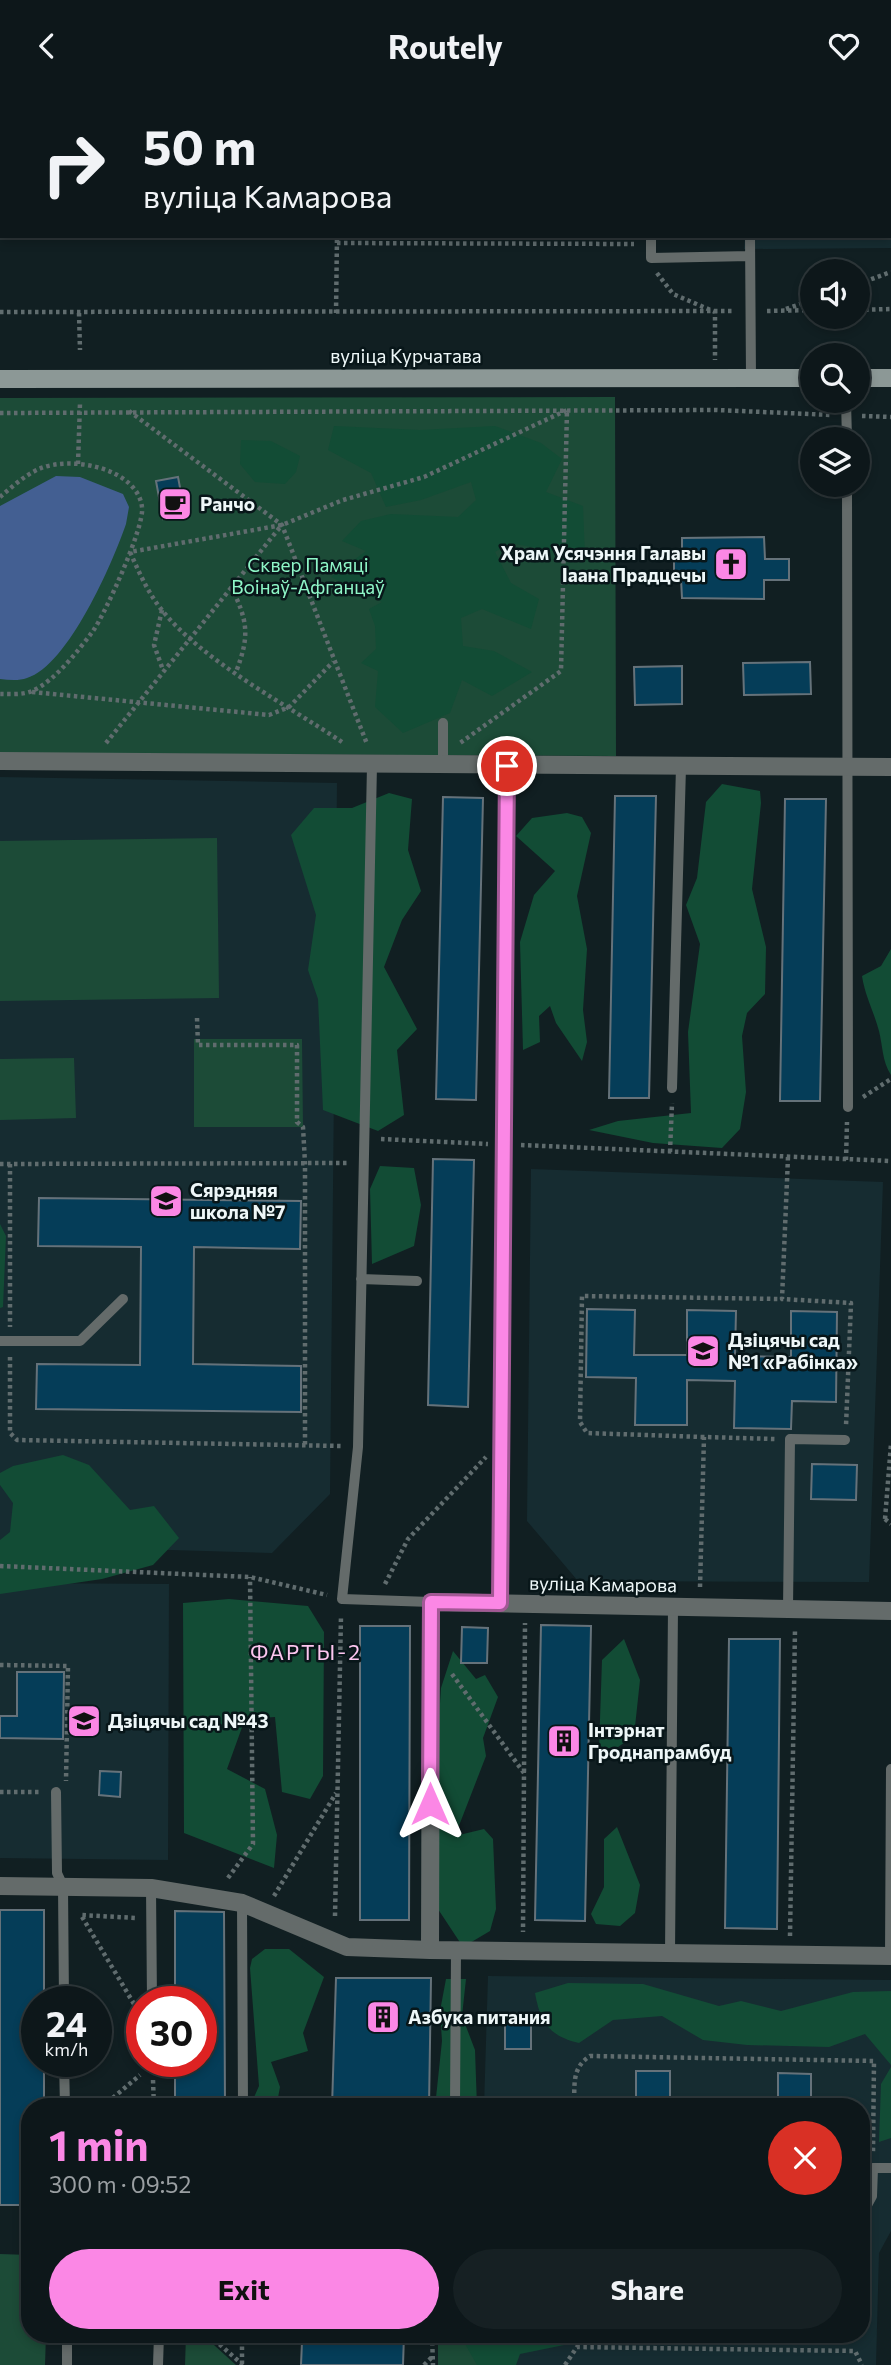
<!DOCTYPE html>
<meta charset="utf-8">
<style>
:root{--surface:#0d171a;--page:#162023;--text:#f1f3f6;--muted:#9a9fa2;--line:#2d3639;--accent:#fb87e5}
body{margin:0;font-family:Commissioner,sans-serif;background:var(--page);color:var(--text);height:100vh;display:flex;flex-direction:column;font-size:26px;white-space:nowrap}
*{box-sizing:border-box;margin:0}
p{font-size:23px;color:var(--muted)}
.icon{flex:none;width:38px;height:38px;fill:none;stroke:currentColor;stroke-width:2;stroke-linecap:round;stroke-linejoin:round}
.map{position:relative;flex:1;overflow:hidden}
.sheet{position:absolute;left:21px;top:2007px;width:849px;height:245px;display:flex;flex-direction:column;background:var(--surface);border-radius:28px;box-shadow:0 4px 10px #0003,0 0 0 2px var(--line)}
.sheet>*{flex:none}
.top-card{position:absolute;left:0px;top:0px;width:892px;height:147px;box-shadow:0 4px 10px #0003,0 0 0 2px var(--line);background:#0d171a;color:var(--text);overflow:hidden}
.buttons{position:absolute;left:800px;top:168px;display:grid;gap:14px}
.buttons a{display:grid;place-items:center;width:70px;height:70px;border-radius:50%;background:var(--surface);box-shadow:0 4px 10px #0003,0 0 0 2px var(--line);font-size:35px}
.speed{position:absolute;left:21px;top:1895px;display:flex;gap:14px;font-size:35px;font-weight:700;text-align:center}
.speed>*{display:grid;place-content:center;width:91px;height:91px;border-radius:50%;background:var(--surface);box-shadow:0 4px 10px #0003,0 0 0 2px var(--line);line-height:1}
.speed small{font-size:18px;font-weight:400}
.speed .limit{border:10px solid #d22;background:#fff;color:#111}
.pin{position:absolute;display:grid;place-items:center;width:60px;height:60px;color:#fff;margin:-30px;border:4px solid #fff;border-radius:50%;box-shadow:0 2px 7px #0007}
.me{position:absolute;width:77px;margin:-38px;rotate:0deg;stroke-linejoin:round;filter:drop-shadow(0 0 5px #0008)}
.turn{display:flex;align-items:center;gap:24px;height:147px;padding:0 28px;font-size:32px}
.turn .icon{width:91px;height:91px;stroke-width:2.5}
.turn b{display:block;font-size:49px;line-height:60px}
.round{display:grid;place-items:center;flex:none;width:74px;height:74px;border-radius:37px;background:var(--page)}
.head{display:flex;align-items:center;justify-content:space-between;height:119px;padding:0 28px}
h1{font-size:42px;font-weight:700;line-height:52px;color:var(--accent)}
.cta{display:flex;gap:14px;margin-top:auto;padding:14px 28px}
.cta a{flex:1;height:80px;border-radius:42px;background:var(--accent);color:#111;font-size:28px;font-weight:700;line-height:80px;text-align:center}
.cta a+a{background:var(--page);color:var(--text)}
header{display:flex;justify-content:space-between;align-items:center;height:91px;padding:0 28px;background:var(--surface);font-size:32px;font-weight:700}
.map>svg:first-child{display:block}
.built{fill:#162c31}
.green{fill:#1c4b37}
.forest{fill:#124c35}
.water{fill:#435f92}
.building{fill:#053d58;stroke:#65727a;stroke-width:2}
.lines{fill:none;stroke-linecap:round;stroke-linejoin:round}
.path{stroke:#606c6e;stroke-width:4.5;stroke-dasharray:3.5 3.5;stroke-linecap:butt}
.lane{stroke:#646b6a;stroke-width:10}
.street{stroke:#646b6a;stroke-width:18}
.secondary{stroke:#8c9896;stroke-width:18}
.route-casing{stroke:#a35895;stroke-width:18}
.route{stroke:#fb87e5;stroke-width:12}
.labels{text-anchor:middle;stroke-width:5;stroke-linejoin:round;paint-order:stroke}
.street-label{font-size:19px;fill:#eef7f8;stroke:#081619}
.poi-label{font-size:19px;font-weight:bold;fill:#eef7f8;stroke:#081619;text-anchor:start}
.park-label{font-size:19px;fill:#8ef6c7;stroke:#081619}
.neighbourhood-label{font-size:21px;letter-spacing:2px;fill:#fcc6ef;stroke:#081619}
</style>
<header><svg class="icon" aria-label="back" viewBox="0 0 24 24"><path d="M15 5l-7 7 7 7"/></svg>Routely<svg class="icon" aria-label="heart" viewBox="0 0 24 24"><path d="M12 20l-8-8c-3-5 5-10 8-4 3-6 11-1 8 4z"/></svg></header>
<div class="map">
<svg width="891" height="2274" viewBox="0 0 891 2274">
<rect width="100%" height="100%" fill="#111f22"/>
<path class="built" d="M745,0H891V157L744,158L745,145H891V2Z
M0,686L337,692L330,1403L272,1462L0,1454Z
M531,1078L883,1091L869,1491L578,1490L527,1430Z
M0,1492L169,1493L168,1769L0,1767Z
M488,1885L891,1889V2140L879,2162L876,2274H486L487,2244H861V2016H484Z"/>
<path class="green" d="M615,306L616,665L0,662V307Z
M217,747L219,907L0,910V750Z
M194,948H302L303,1036H194Z
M74,967L76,1027L0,1029V968Z
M0,2163L30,2164V2244H46L45,2274H0Z
M186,2244H203L236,2274H185Z
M438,2244H485V2274H438Z"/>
<path class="forest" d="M334,335L420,339L495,335L541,352L562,368L546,401L583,415L585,466L510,452L495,461L511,492L539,508L531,538L482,518L461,527L463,555L494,560L532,581L492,605L462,589L450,622L403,642L375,616L378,580L361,572L376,558L375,535L369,518L382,511L331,486L366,460L342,450L361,430L391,423L458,426L476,409L471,391L421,409L386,416L371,382L328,359Z
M241,349L271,350L300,365L296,381L285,393L255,391L240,373Z
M722,693L760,700L761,712L752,798L766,856L765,903L747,922L742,945L746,1001L740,1038L722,1057L653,1052L589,1039L618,1030L691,1022L688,941L700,853L686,814L697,787L706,711Z
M389,702L412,708L408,759L421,800L402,829L384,876L417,938L397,959L404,1024L378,1040L323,1019L318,908L308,879L316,824L291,744L314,717H352Z
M567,722L582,726L591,742L577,805L587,858L583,919L587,951L582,970L556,932L550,915L539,925L540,951L523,959L520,851L534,804L555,780L516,745L532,727Z
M891,858V984C882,970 883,956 879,940C874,921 865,905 862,885L881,875Z
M380,1075L414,1077L421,1114L414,1155L372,1173L370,1098Z
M0,1133L6,1145L3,1216L0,1217Z
M63,1364L89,1374L130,1419L154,1415L179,1447L153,1474L102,1488L0,1503V1449L10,1441L13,1412L0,1394V1382L13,1375Z
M229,1508L308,1515L324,1541L323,1685L310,1708L282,1701L275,1626L245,1628L227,1678L265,1698L277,1744L274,1777L184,1742L183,1512Z
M624,1548L640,1589L634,1645L618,1656L599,1658L602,1569Z
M453,1560L476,1588L485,1584L498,1606L483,1647L486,1665L455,1745L484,1738L493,1748L496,1818L490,1840L463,1856L434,1812L437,1658L441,1597Z
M617,1736L640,1794L635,1822L620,1835L596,1833L591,1823L604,1796V1748Z
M265,1858H289L324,1886L303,1942L308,1960L271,1971L280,1996L277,2012L279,2016H253L251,2013L259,1995L250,1877L252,1868Z
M446,1888H466L462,1925L475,1959L477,2016H435L442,1950L440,1920Z
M568,1892L643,1893L719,1915L741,1910L781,1920L853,1901L891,1900V1974L865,1943L829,1956L747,1954L703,1949L662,1925L613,1929L579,1952C549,1945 540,1931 535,1902Z
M891,1976V2047L879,2051L881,1993Z
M460,2244H613L520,2263L516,2274H477Z
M621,2244H741C701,2250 662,2249 621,2244Z"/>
<path class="water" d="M56,385L80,386L123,403L129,416L126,433C113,471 68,575 27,587C19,590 9,589 0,588V415Z"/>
<path class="building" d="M178,386L185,423L163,428L156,390Z
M764,446L765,468H789V489H764V508L682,507L681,488H674V467H682V447Z
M810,571L811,603L744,604L743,572Z
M682,575V613L635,614L634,576Z
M615,705H656L649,1007H609Z
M443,706L483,707L476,1009L436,1008Z
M785,708H826L820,1010H780Z
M433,1068L474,1069L468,1316L428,1314Z
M39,1107L301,1110L300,1158L194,1156L193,1273L301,1275V1321L36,1318L37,1273L140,1274L141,1156L38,1155Z
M587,1218L635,1219L634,1264H687V1219L736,1220L735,1265L791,1266V1220L837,1221L836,1311L792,1310L791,1338L734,1337L735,1290L687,1289V1334H635L636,1287L586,1286Z
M812,1373L857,1374L856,1409L811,1408Z
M541,1534L591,1535L585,1830L535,1829Z
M360,1535H410L409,1829H360Z
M462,1536L488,1537L487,1572H461Z
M729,1548H780L777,1838L725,1837Z
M17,1581H64L63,1648L0,1647V1625H17Z
M100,1680L121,1681L120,1706L99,1704Z
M0,1819H44V1911H37V1970H44V2016H30V2114H0Z
M175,1820L224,1821L225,2016H175V1970H201V1911H175Z
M336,1887H431L429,2016H332Z
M505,1922H531V1958H505Z
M636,1980H670V2016H636Z
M778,1982L811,1983V2016H778Z
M311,2244H404L403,2274H301L302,2251L311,2252Z"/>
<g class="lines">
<path class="path" d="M335,0V2
M213,2V0
M337,152L634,153
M657,182L673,203L715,221V269
M858,193L891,181
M786,218L812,209
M858,219L891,218
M767,220L812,219
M0,221L734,220
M79,222L80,259
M336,222L337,145
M129,320L282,434L367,653
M0,322L717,319L832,324
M862,325L891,326
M78,373L80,312
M0,406C12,396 25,384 39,378C71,364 137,377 142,416C145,435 105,523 93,540C78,560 55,590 32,600C23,604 10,603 0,603
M231,495C248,531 250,544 236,581
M162,519L154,554L163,579
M32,601L269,624L289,616L333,571
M342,651C287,614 201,569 161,518C147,500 139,481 130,461L282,434L343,409L424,386L567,319L561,580L460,652
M106,652L281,435
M197,927L198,954H297V1031L303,1036L305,1072V1354
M863,1006L891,988
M381,1048L488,1053
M521,1054L891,1070
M670,1061L672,1012
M788,1066L782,1208L851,1212L846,1335
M846,1069L847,1031
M0,1073L349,1072
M10,1073V1236
M10,1266V1342L17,1349L342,1355
M704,1346L587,1342L580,1331L582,1205L782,1208
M885,1428L891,1353
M885,1428L891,1433
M0,1475L250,1486L327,1504
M385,1493L408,1448L486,1366
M700,1496L704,1346L775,1348
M0,1574L68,1575L66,1690
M452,1583L524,1682L523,1841
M524,1681L525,1532
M0,1701H41
M228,1787L253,1753L250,1486
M274,1805L336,1702
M335,1825L341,1525
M790,1845L795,1538
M134,1913L81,1824L136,1827
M153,1989L154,2016
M102,2016L140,1984
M574,2016C575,1995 571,1977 590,1965L874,1970L873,2062
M209,2244L243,2274
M432,2244L433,2274
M242,2273V2244
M424,2274L432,2266
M565,2274L577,2256L855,2260L862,2274"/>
<path class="lane" d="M504,0V2
M647,0V2
M375,2V0
M751,2V0
M0,78H2
M651,145V167L750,165
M750,145L751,286
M846,310L847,348
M847,394L848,1016
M372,674L358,1356L342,1508L431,1511
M443,674V632
M672,997L681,676
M361,1188L417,1190
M0,1250H80L123,1208
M500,1512L507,675
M788,1518L790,1348L845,1349
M56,1701L57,1782L63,1795L64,1911
M151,1797L152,1911
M242,1812L243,2016
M670,1863L673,1516
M890,1865L891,1678
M64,1970L65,2016
M152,1970V1975
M455,2016L456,1859
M861,2125L872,2105L873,2077H891
M67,2244V2274
M158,2274L159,2244"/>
<path class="street" d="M0,670L891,676
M0,1795L151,1797L242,1812L347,1856L430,1859L431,1511L891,1520
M430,1859L891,1865"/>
<path class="secondary" d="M858,287H891
M0,288L812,287"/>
</g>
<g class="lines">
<g class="route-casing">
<path id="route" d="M430,1713L431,1511L500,1512L507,675"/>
</g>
<use href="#route" class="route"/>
</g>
<defs>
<g id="cafe-square" transform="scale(1.75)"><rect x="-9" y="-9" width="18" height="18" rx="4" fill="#fb87e5" stroke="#081619"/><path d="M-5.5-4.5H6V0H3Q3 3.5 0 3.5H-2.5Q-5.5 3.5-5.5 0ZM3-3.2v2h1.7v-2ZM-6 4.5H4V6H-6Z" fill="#111"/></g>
<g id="church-square" transform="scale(1.75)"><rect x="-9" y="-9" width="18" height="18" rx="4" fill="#fb87e5" stroke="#081619"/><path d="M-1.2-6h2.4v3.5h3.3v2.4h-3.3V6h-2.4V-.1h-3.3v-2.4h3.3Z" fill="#111"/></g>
<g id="school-square" transform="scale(1.75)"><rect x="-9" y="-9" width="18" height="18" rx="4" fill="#fb87e5" stroke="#081619"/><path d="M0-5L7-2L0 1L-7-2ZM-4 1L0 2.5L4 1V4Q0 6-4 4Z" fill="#111"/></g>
<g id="building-square" transform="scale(1.75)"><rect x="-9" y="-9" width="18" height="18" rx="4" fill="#fb87e5" stroke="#081619"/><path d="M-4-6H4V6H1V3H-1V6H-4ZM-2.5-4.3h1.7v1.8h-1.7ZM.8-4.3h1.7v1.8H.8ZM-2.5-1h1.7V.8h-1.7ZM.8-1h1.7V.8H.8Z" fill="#111"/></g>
</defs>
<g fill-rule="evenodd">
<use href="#cafe-square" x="175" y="413"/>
<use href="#church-square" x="731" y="473"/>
<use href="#school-square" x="166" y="1110"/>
<use href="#school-square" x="703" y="1260"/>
<use href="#school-square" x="84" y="1630"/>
<use href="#building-square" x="564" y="1650"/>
<use href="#building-square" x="383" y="1926"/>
</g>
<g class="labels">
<g class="street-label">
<text x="406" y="272">вуліца Курчатава</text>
<text transform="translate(603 1493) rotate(1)" y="7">вуліца Камарова</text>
</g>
<g class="poi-label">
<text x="200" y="420">Ранчо</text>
<text x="706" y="469" text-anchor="end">Храм Усячэння Галавы<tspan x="706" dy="22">Іаана Прадцечы</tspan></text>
<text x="190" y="1106">Сярэдняя<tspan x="190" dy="22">школа №7</tspan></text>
<text x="728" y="1256">Дзіцячы сад<tspan x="728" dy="22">№1 «Рабінка»</tspan></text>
<text x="108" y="1637">Дзіцячы сад №43</text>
<text x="588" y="1646">Інтэрнат<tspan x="588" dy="22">Гроднапрамбуд</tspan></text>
<text x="408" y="1933">Азбука питания</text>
</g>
<g class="park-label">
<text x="308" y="481">Сквер Памяці<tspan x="308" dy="22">Воінаў-Афганцаў</tspan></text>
</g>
<g class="neighbourhood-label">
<text x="306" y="1569">ФАРТЫ-2</text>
</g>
</g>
</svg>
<div class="buttons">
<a><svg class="icon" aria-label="sound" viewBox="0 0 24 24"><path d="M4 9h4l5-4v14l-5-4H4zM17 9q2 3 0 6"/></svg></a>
<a><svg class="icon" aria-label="search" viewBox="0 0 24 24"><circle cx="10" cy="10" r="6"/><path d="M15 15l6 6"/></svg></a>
<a><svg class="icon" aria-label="layers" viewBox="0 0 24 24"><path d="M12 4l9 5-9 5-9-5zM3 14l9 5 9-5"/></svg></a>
</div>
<div class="speed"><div>24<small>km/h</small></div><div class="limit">30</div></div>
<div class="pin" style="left:507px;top:675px;background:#d93025"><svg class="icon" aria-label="arrive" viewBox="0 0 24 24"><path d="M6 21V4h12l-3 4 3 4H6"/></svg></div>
<svg class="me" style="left:430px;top:1713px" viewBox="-20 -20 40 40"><path d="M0-17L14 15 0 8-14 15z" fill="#fb87e5" stroke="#fff" stroke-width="4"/></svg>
<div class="top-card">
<div class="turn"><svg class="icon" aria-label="right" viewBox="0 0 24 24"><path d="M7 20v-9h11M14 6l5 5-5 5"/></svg><div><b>50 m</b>вуліца Камарова</div></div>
</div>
<section class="sheet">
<div class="head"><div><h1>1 min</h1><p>300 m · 09:52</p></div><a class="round" style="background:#d93025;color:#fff"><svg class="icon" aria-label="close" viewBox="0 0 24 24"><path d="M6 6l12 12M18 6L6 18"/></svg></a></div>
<div class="cta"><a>Exit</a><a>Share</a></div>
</section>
</div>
